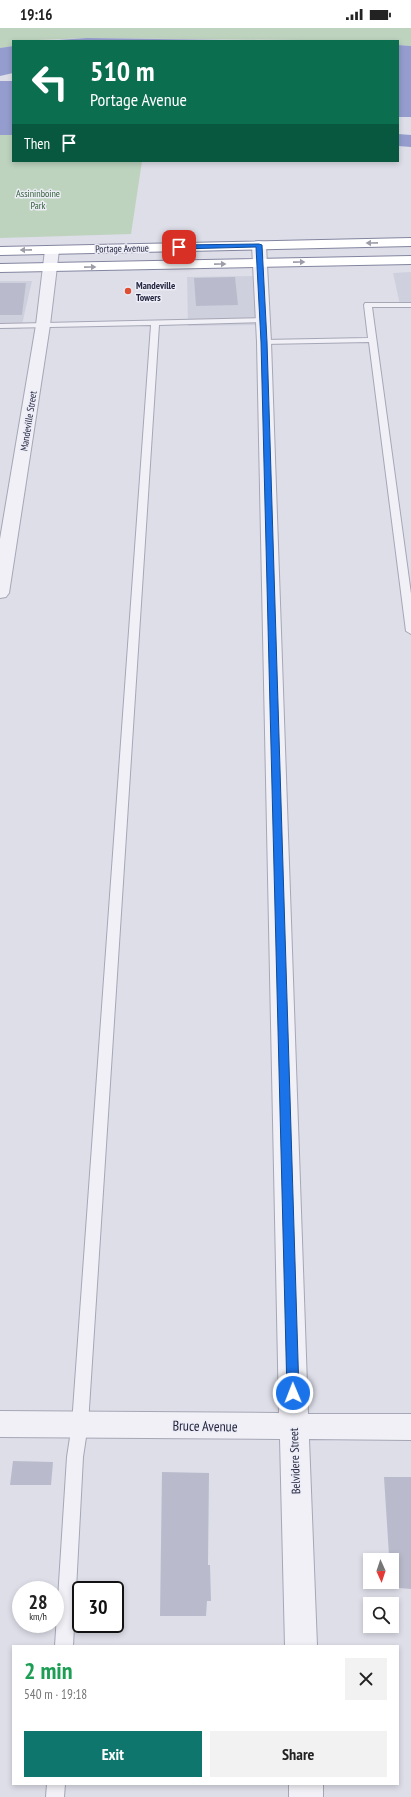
<!DOCTYPE html>
<meta charset="utf-8">
<style>
:root{--surface:#fff;--page:#f2f2f2;--text:#222;--muted:#767676;--accent:#0f766e}
body{margin:0;font-family:"PT Sans Narrow",sans-serif;background:var(--page);color:var(--text);height:100vh;display:flex;flex-direction:column;font-size:15px;white-space:nowrap}
*{box-sizing:border-box;margin:0}
p{font-size:13px;color:var(--muted)}
.icon{flex:none;width:22px;height:22px;fill:none;stroke:currentColor;stroke-width:2;stroke-linecap:round;stroke-linejoin:round}
.map{position:relative;flex:1;overflow:hidden}
.details{position:absolute;left:12px;top:1617px;width:387px;height:140px;display:flex;flex-direction:column;background:var(--surface);border-radius:0px;box-shadow:0 2px 6px #0003}
.details>*{flex:none}
.hud{position:absolute;left:12px;top:12px;width:387px;height:122px;border-radius:0px;box-shadow:0 2px 6px #0003;background:#0b6e4f;color:#fff;overflow:hidden}
.needle{width:26px;rotate:177deg}
.controls{position:absolute;left:363px;top:1525px;display:grid;gap:8px}
.controls a{display:grid;place-items:center;width:36px;height:36px;border-radius:0px;background:var(--surface);box-shadow:0 2px 6px #0003;font-size:20px}
.speed{position:absolute;left:12px;top:1553px;display:flex;gap:8px;font-size:20px;font-weight:700;text-align:center}
.speed>*{display:grid;place-content:center;width:52px;height:52px;border-radius:50%;background:var(--surface);box-shadow:0 2px 6px #0003;line-height:1}
.speed small{font-size:10px;font-weight:400}
.speed .limit{border:2px solid #111;border-radius:6px;background:#fff;color:#111}
.pin{position:absolute;display:grid;place-items:center;width:34px;height:34px;color:#fff;margin:-17px;border-radius:8px;box-shadow:0 2px 6px #0006}
.me{position:absolute;width:44px;margin:-22px;rotate:359deg;stroke-linejoin:round;filter:drop-shadow(0 0 3px #0008)}
.turn{display:flex;align-items:center;gap:14px;height:84px;padding:0 12px;font-size:18px}
.turn .icon{width:52px;height:52px;stroke-width:2.5}
.turn b{display:block;font-size:28px;line-height:34px}
.then{display:flex;align-items:center;height:38px;padding:0 12px;background:#0003;gap:8px;font-size:15px}
.round{display:grid;place-items:center;flex:none;width:42px;height:42px;border-radius:0px;background:var(--page)}
.summary{display:flex;align-items:center;justify-content:space-between;height:68px;padding:0 12px}
h1{font-size:24px;font-weight:700;line-height:30px;color:#1e9e55}
.action{display:flex;gap:8px;margin-top:auto;padding:8px 12px}
.action a{flex:1;height:46px;border-radius:0px;background:var(--accent);color:#fff;font-size:16px;font-weight:700;line-height:46px;text-align:center}
.action a+a{background:var(--page);color:var(--text)}
.status{display:flex;justify-content:space-between;align-items:center;height:28px;padding:0 20px;background:var(--surface);direction:ltr}
.status svg{height:11px;fill:currentColor}
.map>svg:first-child{display:block}
.built{fill:#cfd0de}
.green{fill:#bdd3be}
.water{fill:#949dcd}
.building{fill:#b9bbcc}
.lines{fill:none;stroke-linecap:round;stroke-linejoin:round}
.service-casing{stroke:#a6a7b6;stroke-width:2}
.minor-casing{stroke:#a6a7b6;stroke-width:2}
.trunk-casing{stroke:#8385a0;stroke-width:2}
.service{fill:#f0f0f6;fill-rule:evenodd}
.minor{fill:#f0f0f6;fill-rule:evenodd}
.trunk{fill:#fff;fill-rule:evenodd}
.oneway{fill:#9d9da9}
.route{fill:#1a73e8;stroke:#114b97}
.poi-dot{fill:#dc4f33;stroke:#ecedf6;stroke-width:1.5}
.labels{text-anchor:middle;stroke-width:3;stroke-linejoin:round;paint-order:stroke}
.far-park-label{font-size:10px;fill:#315e36;stroke:#ecedf6}
.far-street-label{font-size:10px;fill:#252640;stroke:#ecedf6}
.far-poi-label{font-size:10px;font-weight:bold;fill:#252640;stroke:#ecedf6;text-anchor:start}
.street-label{font-size:12px;fill:#252640;stroke:#ecedf6}
.near-street-label{font-size:14px;fill:#252640;stroke:#ecedf6}
</style>
<div class="status"><b>19:16</b><svg viewBox="0 0 49 12"><path d="M0 12V9h3v3zM5 12V6h3v6zM10 12V3h3v9zM15 12V0h3v12zM26 1h20v11H26zM47 4h2v5h-2z"/></svg></div>
<div class="map">
<svg width="411" height="1769" viewBox="0 0 411 1769">
<rect width="100%" height="100%" fill="#dddee8"/>
<path class="built" d="M411,244V277H400L393,245Z
M260,248L262,297L188,298L187,249Z
M0,253H32L21,301H0Z"/>
<path class="green" d="M0,0H411V18L398,17V13L87,10L13,13V18L0,20Z
M0,107H13V133H142L131,206L0,210Z"/>
<path class="water" d="M87,10L282,13H44Z
M398,17L411,18V89H398Z
M13,18V45L0,48V20Z
M0,53H13V107H0Z
M398,106L411,107V119L398,118Z"/>
<path class="building" d="M235,249L238,277L196,278L194,250Z
M0,255H26L22,287H0Z
M13,1433L53,1434L51,1457H10Z
M162,1444L209,1445L208,1537H210L211,1573H207L206,1588H160Z
M384,1449H411V1561L388,1559L387,1554H392V1532H386V1527H389Z"/>
<g class="lines">
<g class="service-casing">
<path id="service" d="M365,275H411V279H372L411,566V606L406,603L369,314L264,316L260,314L264,312L368,310L364,277Z
M263,290L267,292L266,294L159,297L88,1396L83,1429L73,1618H55L67,1429L72,1396L151,297L0,300V296Z
M47,1756H65L64,1769H46Z"/>
</g>
<g class="minor-casing">
<path id="minor" d="M259,213L264,214L266,217L271,314L308,1386H411V1412L309,1411L317,1618H285L280,1411L0,1409V1383L279,1385L257,314L252,217L254,214Z
M52,218L57,219L59,222L50,297L9,565L6,569L0,570V511L36,297L45,222L47,219Z
M289,1756H323V1769H289Z"/>
</g>
<g class="trunk-casing">
<path id="trunk" d="M411,210V218L0,227V219Z
M411,228V236L0,244V236Z"/>
</g>
<use href="#service" class="service"/>
<use href="#minor" class="minor"/>
<use href="#trunk" class="trunk"/>
</g>
<defs><path id="oneway-solid" d="M-6-.8H1V-3.2L6.5 0L1 3.2V.8H-6Z"/></defs>
<g class="oneway">
<use href="#oneway-solid" transform="translate(372 215) rotate(179)"/>
<use href="#oneway-solid" transform="translate(26 222) rotate(179)"/>
<use href="#oneway-solid" transform="translate(299 234) rotate(-1)"/>
<use href="#oneway-solid" transform="translate(220 236) rotate(-1)"/>
<use href="#oneway-solid" transform="translate(90 239) rotate(-1)"/>
</g>
<path class="route" d="M259,216L262,217L267,314L299,1365L297,1369L293,1370L289,1369L287,1365L261,314L256,219L179,221L177,219L179,217Z"/>
<circle class="poi-dot" cx="128" cy="263" r="4"/>
<g class="labels">
<g class="far-park-label">
<text x="38" y="169">Assininboine<tspan x="38" dy="12">Park</tspan></text>
</g>
<g class="far-street-label">
<text transform="translate(122 220) rotate(-1)" y="4">Portage Avenue</text>
<text transform="translate(28 393) rotate(-81)" y="4">Mandeville Street</text>
</g>
<g class="far-poi-label">
<text x="136" y="261">Mandeville<tspan x="136" dy="12">Towers</tspan></text>
</g>
<g class="street-label">
<text transform="translate(295 1433) rotate(-92)" y="4">Belvidere Street</text>
</g>
<g class="near-street-label">
<text transform="translate(205 1398) rotate(1)" y="5">Bruce Avenue</text>
</g>
</g>
</svg>
<div class="controls">
<a><svg class="needle" viewBox="-14 -14 28 28"><path d="M0-13l5 13h-10z" fill="#e53935"/><path d="M0 13l5-13h-10z" fill="#767676"/></svg></a>
<a><svg class="icon" aria-label="search" viewBox="0 0 24 24"><circle cx="10" cy="10" r="6"/><path d="M15 15l6 6"/></svg></a>
</div>
<div class="speed"><div>28<small>km/h</small></div><div class="limit">30</div></div>
<div class="pin" style="left:179px;top:219px;background:#d93025"><svg class="icon" aria-label="arrive" viewBox="0 0 24 24"><path d="M6 21V4h12l-3 4 3 4H6"/></svg></div>
<svg class="me" style="left:293px;top:1365px" viewBox="-20 -20 40 40"><circle r="17" fill="#1a73e8" stroke="#fff" stroke-width="3"/><path d="M0-11L8 9 0 5-8 9z" fill="#fff"/></svg>
<div class="hud">
<div class="turn"><svg class="icon" aria-label="left" viewBox="0 0 24 24"><path d="M17 20v-9H6M10 6l-5 5 5 5"/></svg><div><b>510 m</b>Portage Avenue</div></div>
<div class="then">Then<svg class="icon" aria-label="arrive" viewBox="0 0 24 24"><path d="M6 21V4h12l-3 4 3 4H6"/></svg></div>
</div>
<section class="details">
<div class="summary"><div><h1>2 min</h1><p>540 m · 19:18</p></div><a class="round"><svg class="icon" aria-label="close" viewBox="0 0 24 24"><path d="M6 6l12 12M18 6L6 18"/></svg></a></div>
<div class="action"><a>Exit</a><a>Share</a></div>
</section>
</div>
